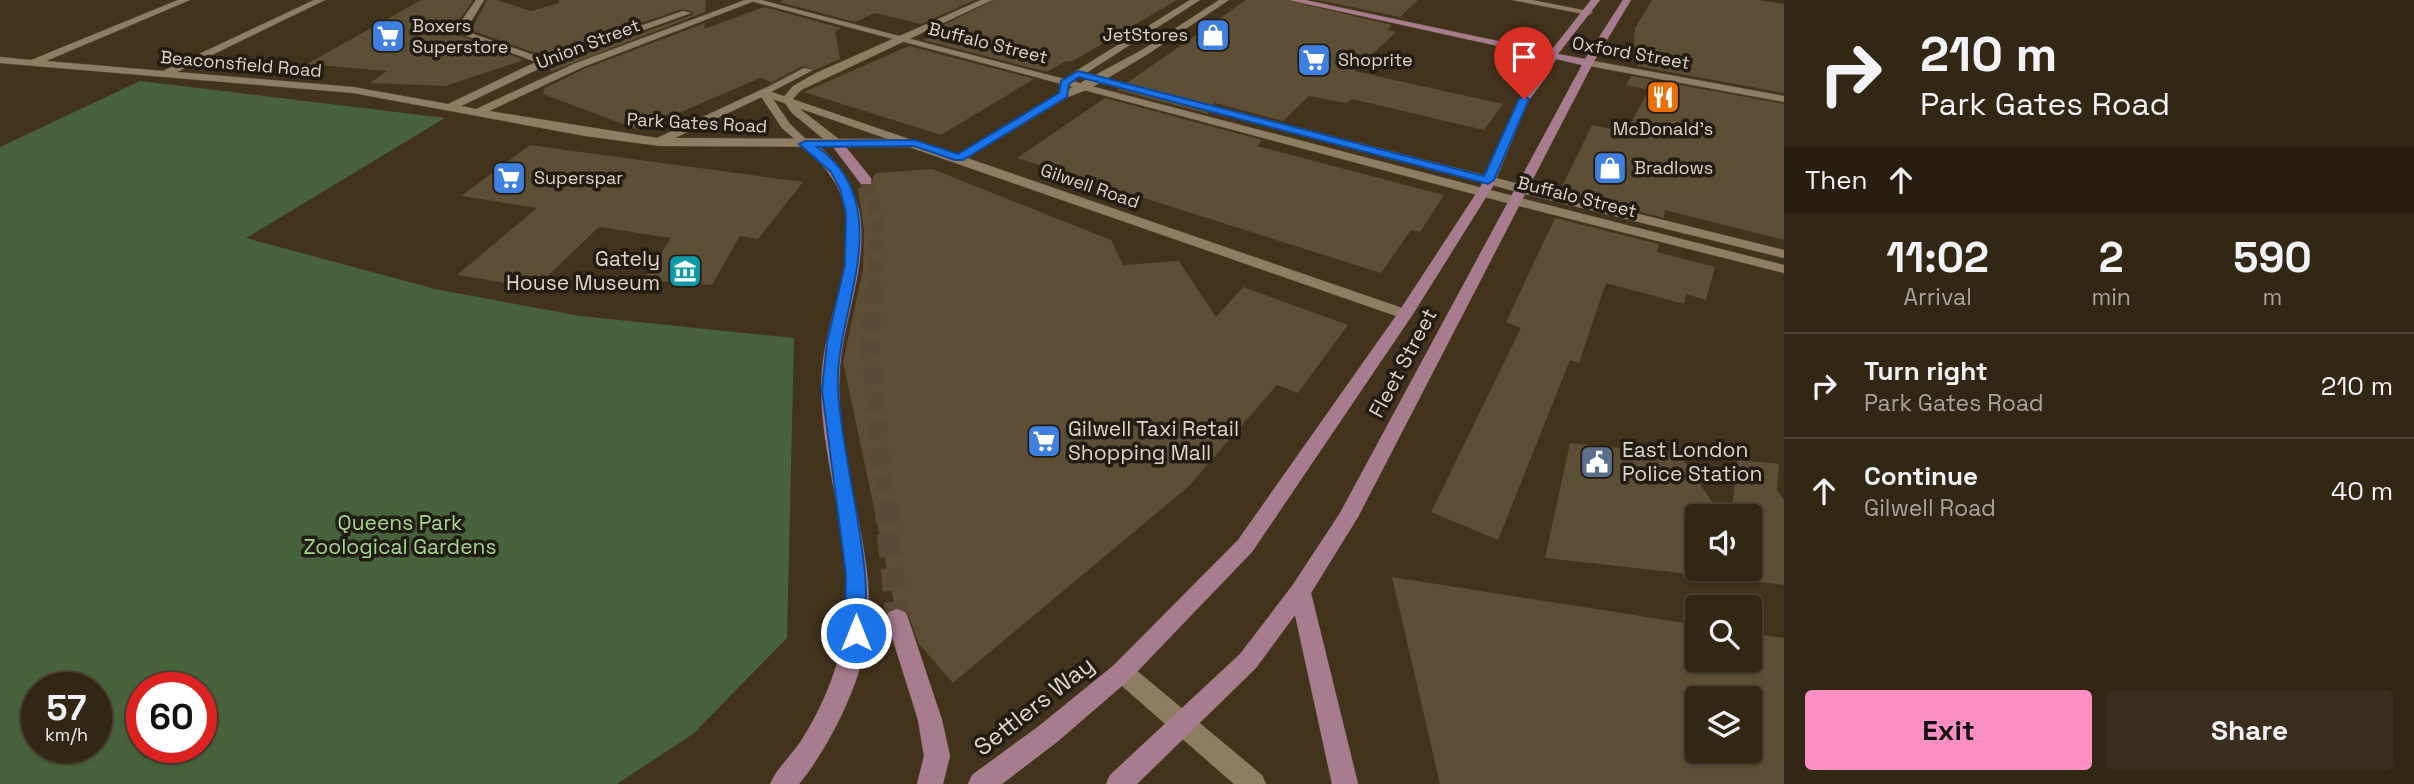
<!DOCTYPE html>
<style>
:root{--surface:#322615;--page:#3a2e1e;--text:#f1f3f6;--muted:#a8a5a0;--line:#4d4334;--accent:#fb8fc3}
body{margin:0;font-family:"Space Grotesk",sans-serif;background:var(--page);color:var(--text);height:100vh;display:flex;flex-direction:column;font-size:26px;white-space:nowrap}
*{box-sizing:border-box;margin:0}
p{font-size:23px;color:var(--muted)}
.icon{flex:none;width:38px;height:38px;fill:none;stroke:currentColor;stroke-width:2;stroke-linecap:round;stroke-linejoin:round}
.map{position:relative;flex:1;overflow:hidden}
.panel{display:flex;flex-direction:column;background:var(--surface);width:630px}
.panel>*{flex:none}
.banner{background:#322615;color:var(--text);overflow:hidden}
.fabs{position:absolute;left:1685px;top:504px;display:grid;gap:14px}
.fabs a{display:grid;place-items:center;width:77px;height:77px;border-radius:7px;background:var(--surface);box-shadow:0 2px 5px #0004,0 0 0 2px var(--line);font-size:35px}
.speed{position:absolute;left:21px;top:672px;display:flex;gap:14px;font-size:35px;font-weight:700;text-align:center}
.speed>*{display:grid;place-content:center;width:91px;height:91px;border-radius:50%;background:var(--surface);box-shadow:0 2px 5px #0004,0 0 0 2px var(--line);line-height:1}
.speed small{font-size:18px;font-weight:400}
.speed .limit{border:10px solid #d22;background:#fff;color:#111}
.pin{position:absolute;display:grid;place-items:center;width:60px;height:60px;color:#fff;margin:-72px -30px;border-radius:50% 50% 50% 0;rotate:-45deg;box-shadow:0 0 7px #0007}
.pin .icon{rotate:45deg}
.me{position:absolute;width:77px;margin:-38px;rotate:0deg;stroke-linejoin:round;filter:drop-shadow(0 0 5px #0008)}
.turn{display:flex;align-items:center;gap:24px;height:147px;padding:0 21px;font-size:32px}
.turn .icon{width:91px;height:91px;stroke-width:2.5}
.turn b{display:block;font-size:49px;line-height:60px}
.then{display:flex;align-items:center;height:66px;padding:0 21px;background:#0003;gap:14px;font-size:26px}
.eta{display:flex;justify-content:space-evenly;align-items:center;height:119px;text-align:center}
.eta b{font-size:42px;font-weight:600;line-height:49px}
.primary-button{display:flex;gap:14px;margin-top:auto;padding:14px 21px}
.primary-button a{flex:1;height:80px;border-radius:7px;background:var(--accent);color:#111;font-size:28px;font-weight:600;line-height:80px;text-align:center}
.primary-button a+a{background:var(--page);color:var(--text)}
ul{padding:0;list-style:none}
li{display:flex;align-items:center;gap:21px;height:105px;padding:0 21px;border-top:2px solid var(--line)}
li div{flex:1}
li b{display:block;font-size:26px}
li em{font-style:normal}
main{display:flex;flex:1;min-height:0}
.map>svg:first-child{display:block}
.green{fill:#48633b;fill-rule:evenodd}
.building{fill:#5d4e36;fill-rule:evenodd}
.lines{fill:none;stroke-linecap:round;stroke-linejoin:round}
.primary-tunnel-far2{stroke:#594b36;stroke-width:13;stroke-dasharray:13 7;stroke-linecap:butt}
.primary-tunnel-far1{stroke:#594b36;stroke-width:18;stroke-dasharray:18 9;stroke-linecap:butt}
.primary-tunnel{stroke:#594b36;stroke-width:23;stroke-dasharray:23 11;stroke-linecap:butt}
.minor-casing{stroke:#5b4f3b;stroke-width:1}
.tertiary-casing{stroke:#5b4f3b;stroke-width:1}
.secondary-casing{stroke:#5b4f3b;stroke-width:1}
.primary-casing{stroke:#5b4f3b;stroke-width:1}
.minor{fill:#8d7d63;fill-rule:evenodd}
.tertiary{fill:#8d7d63;fill-rule:evenodd}
.secondary{fill:#8d7d63;fill-rule:evenodd}
.primary{fill:#a87c8f;fill-rule:evenodd}
.route{fill:#1a73e8;stroke:#114b97;stroke-width:2}
.labels{text-anchor:middle;stroke-width:7;stroke-linejoin:round;paint-order:stroke}
.far-poi-label{font-size:18px;fill:#ded5c7;stroke:#231c12;text-anchor:start}
.far-street-label{font-size:18px;fill:#ded5c7;stroke:#231c12}
.poi-label{font-size:21px;fill:#ded5c7;stroke:#231c12;text-anchor:start}
.street-label{font-size:21px;fill:#ded5c7;stroke:#231c12}
.park-label{font-size:21px;fill:#a5d98e;stroke:#231c12}
.near-street-label{font-size:24px;fill:#ded5c7;stroke:#231c12}
</style>
<main>
<div class="map">
<svg width="1784" height="784" viewBox="0 0 1784 784">
<rect width="100%" height="100%" fill="#42331c"/>
<path class="green" d="M140,81L445,118L246,238L435,289L580,316L794,338L787,638L693,734L617,784H0V147ZM37,688H96V747H37ZM142,688H201V747H142Z"/>
<path class="building" d="M421,0H473L458,22L457,34L524,60L445,86L370,83L387,71L307,64Z
M487,0H497L531,11L559,3V0H706L705,12L550,72L552,66L692,15L693,12L682,9L557,52V49L541,55L471,30Z
M784,0H975L921,24L875,13L855,22L779,2Z
M994,0H1177L1073,61L1064,62L1047,72L923,40L945,30L938,28Z
M1246,0H1286L1392,25L1387,30L1396,32L1354,71L1503,104L1484,130L1352,99L1346,103L1309,96L1283,121L1215,103L1205,109L1209,114L1273,131L1117,90Z
M1318,0H1418L1400,17Z
M1652,0H1758L1784,4V93L1637,66L1642,57L1633,53L1635,28Z
M764,7L841,28L835,31L840,59L815,70L803,66L772,82L760,78L639,130L543,94L545,88L584,69L705,23L704,29Z
M909,46L1034,79L941,135L804,92Z
M1631,76L1784,104V240L1665,210L1664,218L1567,193L1569,190L1561,188L1592,125L1626,132L1649,90L1626,85Z
M1105,98L1262,140L1257,146L1444,195L1420,232L1411,230L1381,273L1017,158Z
M530,145L559,149L803,182L758,239L740,236L712,285L644,280L671,238L599,227L535,288L457,275L537,208L461,196Z
M932,169L1111,240L1123,265L1179,261L1216,317L1243,287L1348,325L1298,393L1277,385L1188,487L953,683L919,644L907,611L895,607L843,362L863,269L864,230L858,188L873,186V176L877,173Z
M1555,218L1659,244L1657,252L1715,267L1706,300L1686,294L1684,304L1606,283L1579,363L1570,360L1498,540L1431,512L1521,328L1506,322Z
M1570,443L1679,454L1722,516H1698V575L1545,558Z
M1737,460L1779,464L1777,490L1784,500V585L1750,581V516H1731Z
M1392,577L1698,625V660H1750V633L1784,638V784H1440ZM1698,698H1750V751H1698Z"/>
<g class="lines">
<path class="primary-tunnel-far2" d="M866,181L878,220L874,287"/>
<path class="primary-tunnel-far1" d="M874,286L870,347L885,502"/>
<path class="primary-tunnel" d="M885,500L897,618"/>
<g class="minor-casing">
<path id="minor" d="M178,0H190L46,61L163,71L314,0H325L177,72L353,87L448,104L536,62L459,33L460,23L476,0H484L470,23L468,32L545,59L683,11L691,13L549,64L461,106L476,109L576,63L745,0H757L583,67L489,111L657,138L763,89L956,155L1059,94L1060,81L1190,0H1200L1069,84V89L1142,50L1219,0H1229L1148,54L1089,89L1068,97L967,158L1411,311L1413,314L1405,319L1399,317L909,147L660,146L585,136L353,93L0,63V57L31,60ZM764,96L888,139L675,138Z
M1512,0H1532L1593,12L1589,15Z
M1588,60L1784,96V102L1584,65L1583,63Z
M1522,185L1784,250V258L1517,192V186Z
M1516,197L1784,265V273L1511,204V198Z
M1122,662L1130,665L1262,775L1266,784H1234L1114,679L1110,672L1114,665Z"/>
</g>
<g class="tertiary-casing">
<path id="tertiary" d="M981,0H992L801,90L793,99L800,109L840,140V146H832L792,113L782,99L793,86L816,73Z
M804,68L813,70L769,93L790,124L811,144L805,148L782,128L758,92Z"/>
</g>
<g class="secondary-casing">
<path id="secondary" d="M747,0H761L1521,198L1523,201L1521,204H1511Z
M1214,106L1527,186L1528,189L1522,193L1210,111L1208,109Z"/>
</g>
<g class="primary-casing">
<path id="primary" d="M1289,0H1305L1550,52L1591,0H1600L1558,54L1585,59L1623,0H1631L1593,63L1358,517L1311,593L1358,784H1332L1295,615L1256,668L1137,784H1106L1110,775L1240,654L1292,586L1340,513L1582,65L1556,59L1547,76L1529,100L1493,186L1413,314L1252,552L1130,679L1057,742L1002,784H968L972,775L1039,726L1114,665L1238,540L1398,313L1481,186L1519,99L1537,75L1547,57Z
M832,140H840L871,178V184H861L830,143Z
M801,141C826,137 854,189 859,210C869,264 844,315 840,367C832,456 876,541 868,630C863,680 830,746 799,784H770C777,768 791,756 801,741C821,710 838,670 844,634C859,546 816,459 822,371C826,317 855,265 845,210C840,182 823,163 801,147Z
M897,609L905,612L908,618L942,720L950,756L943,784H917L924,756L918,720L886,618L889,612Z"/>
</g>
<use href="#minor" class="minor"/>
<use href="#tertiary" class="tertiary"/>
<use href="#secondary" class="secondary"/>
<use href="#primary" class="primary"/>
</g>
<path class="route" d="M1078,71L1484,176L1519,99L1524,96L1529,99L1494,180L1488,184L1079,77L1069,84L1067,97L963,160H955L914,146L817,147C840,162 854,186 858,213C867,273 835,330 838,391C842,452 860,513 865,575C867,594 866,614 866,633L863,639L856,642L848,639L845,633L846,575L822,390L827,342L845,265L846,213L840,189L831,172L799,144L805,141L915,140L958,154L1059,93L1061,81Z"/>
<defs>
<g id="shop-square" transform="scale(1.75)"><rect x="-9" y="-9" width="18" height="18" rx="4" fill="#3f7fe0" stroke="#231c12"/><path d="M-5-2.5h2.3a2.7 3.5 0 0 1 5.4 0H5L5.5 6h-11ZM-1.5-2.5h3a1.5 2.3 0 0 0-3 0Z" fill="#fff"/></g>
<g id="supermarket-square" transform="scale(1.75)"><rect x="-9" y="-9" width="18" height="18" rx="4" fill="#3f7fe0" stroke="#231c12"/><path d="M-6-5.5h2.5l.6 2H6L4.5 2H-2.5L-4.4-4H-6ZM-1.5 3.2a1.3 1.3 0 1 0 .1 0ZM3 3.2a1.3 1.3 0 1 0 .1 0Z" fill="#fff"/></g>
<g id="restaurant-square" transform="scale(1.75)"><rect x="-9" y="-9" width="18" height="18" rx="4" fill="#e8710a" stroke="#231c12"/><path d="M-5-6h1v4h1v-4h1v4h1v-4h1v5L-1.5 .5V6h-2V.5L-5-1ZM5-6V6H3V1.5H1.5Q1.5-4 5-6Z" fill="#fff"/></g>
<g id="museum-square" transform="scale(1.75)"><rect x="-9" y="-9" width="18" height="18" rx="4" fill="#0f9aa8" stroke="#231c12"/><path d="M0-6L6-3V-2H-6V-3ZM-5-1h2V3h-2ZM-1-1h2V3h-2ZM3-1h2V3H3ZM-6 4H6V6H-6Z" fill="#fff"/></g>
<g id="civic-square" transform="scale(1.75)"><rect x="-9" y="-9" width="18" height="18" rx="4" fill="#5c6f8a" stroke="#231c12"/><path d="M-.6-6.5H3V-4.5H.6V-3L4-1V1h2V6H-6V1h2V-1L-.6-3ZM-1.2 2.5V6h2.4V2.5Z" fill="#fff"/></g>
</defs>
<g fill-rule="evenodd">
<use href="#shop-square" x="1213" y="35"/>
<use href="#supermarket-square" x="388" y="36"/>
<use href="#supermarket-square" x="1314" y="60"/>
<use href="#restaurant-square" x="1663" y="97"/>
<use href="#shop-square" x="1610" y="168"/>
<use href="#supermarket-square" x="509" y="178"/>
<use href="#museum-square" x="685" y="271"/>
<use href="#supermarket-square" x="1044" y="441"/>
<use href="#civic-square" x="1597" y="462"/>
</g>
<g class="labels">
<g class="far-poi-label">
<text x="412" y="32">Boxers<tspan x="412" dy="21">Superstore</tspan></text>
<text x="1188" y="41" text-anchor="end">JetStores</text>
<text x="1338" y="66">Shoprite</text>
<text x="1663" y="135" text-anchor="middle">McDonald's</text>
<text x="1634" y="174">Bradlows</text>
<text x="534" y="184">Superspar</text>
</g>
<g class="far-street-label">
<text transform="translate(988 43) rotate(14)" y="6">Buffalo Street</text>
<text transform="translate(588 44) rotate(-21)" y="6">Union Street</text>
<text transform="translate(1631 53) rotate(10)" y="6">Oxford Street</text>
<text transform="translate(241 64) rotate(5)" y="6">Beaconsfield Road</text>
<text transform="translate(697 123) rotate(3)" y="6">Park Gates Road</text>
<text transform="translate(1090 186) rotate(19)" y="6">Gilwell Road</text>
<text transform="translate(1577 197) rotate(14)" y="6">Buffalo Street</text>
</g>
<g class="poi-label">
<text x="660" y="266" text-anchor="end">Gately<tspan x="660" dy="24">House Museum</tspan></text>
<text x="1068" y="436">Gilwell Taxi Retail<tspan x="1068" dy="24">Shopping Mall</tspan></text>
<text x="1622" y="457">East London<tspan x="1622" dy="24">Police Station</tspan></text>
</g>
<g class="street-label">
<text transform="translate(1403 363) rotate(-62)" y="7">Fleet Street</text>
</g>
<g class="park-label">
<text x="400" y="530">Queens Park<tspan x="400" dy="24">Zoological Gardens</tspan></text>
</g>
<g class="near-street-label">
<text transform="translate(1034 706) rotate(-38)" y="8">Settlers Way</text>
</g>
</g>
</svg>
<div class="fabs">
<a><svg class="icon" aria-label="sound" viewBox="0 0 24 24"><path d="M4 9h4l5-4v14l-5-4H4zM17 9q2 3 0 6"/></svg></a>
<a><svg class="icon" aria-label="search" viewBox="0 0 24 24"><circle cx="10" cy="10" r="6"/><path d="M15 15l6 6"/></svg></a>
<a><svg class="icon" aria-label="layers" viewBox="0 0 24 24"><path d="M12 4l9 5-9 5-9-5zM3 14l9 5 9-5"/></svg></a>
</div>
<div class="speed"><div>57<small>km/h</small></div><div class="limit">60</div></div>
<div class="pin" style="left:1524px;top:99px;background:#d93025"><svg class="icon" aria-label="arrive" viewBox="0 0 24 24"><path d="M6 21V4h12l-3 4 3 4H6"/></svg></div>
<svg class="me" style="left:856px;top:633px" viewBox="-20 -20 40 40"><circle r="17" fill="#1a73e8" stroke="#fff" stroke-width="3"/><path d="M0-11L8 9 0 5-8 9z" fill="#fff"/></svg>
</div>
<section class="panel">
<div class="banner">
<div class="turn"><svg class="icon" aria-label="right" viewBox="0 0 24 24"><path d="M7 20v-9h11M14 6l5 5-5 5"/></svg><div><b>210 m</b>Park Gates Road</div></div>
<div class="then">Then<svg class="icon" aria-label="ahead" viewBox="0 0 24 24"><path d="M12 20V5M6 11l6-6 6 6"/></svg></div>
</div>
<div class="eta">
<div><b>11:02</b><p>Arrival</p></div>
<div><b>2</b><p>min</p></div>
<div><b>590</b><p>m</p></div>
</div>
<ul>
<li><svg class="icon" aria-label="right" viewBox="0 0 24 24"><path d="M7 20v-9h11M14 6l5 5-5 5"/></svg><div><b>Turn right</b><p>Park Gates Road</p></div><em>210 m</em></li>
<li><svg class="icon" aria-label="ahead" viewBox="0 0 24 24"><path d="M12 20V5M6 11l6-6 6 6"/></svg><div><b>Continue</b><p>Gilwell Road</p></div><em>40 m</em></li>
</ul>
<div class="primary-button"><a>Exit</a><a>Share</a></div>
</section>
</main>
